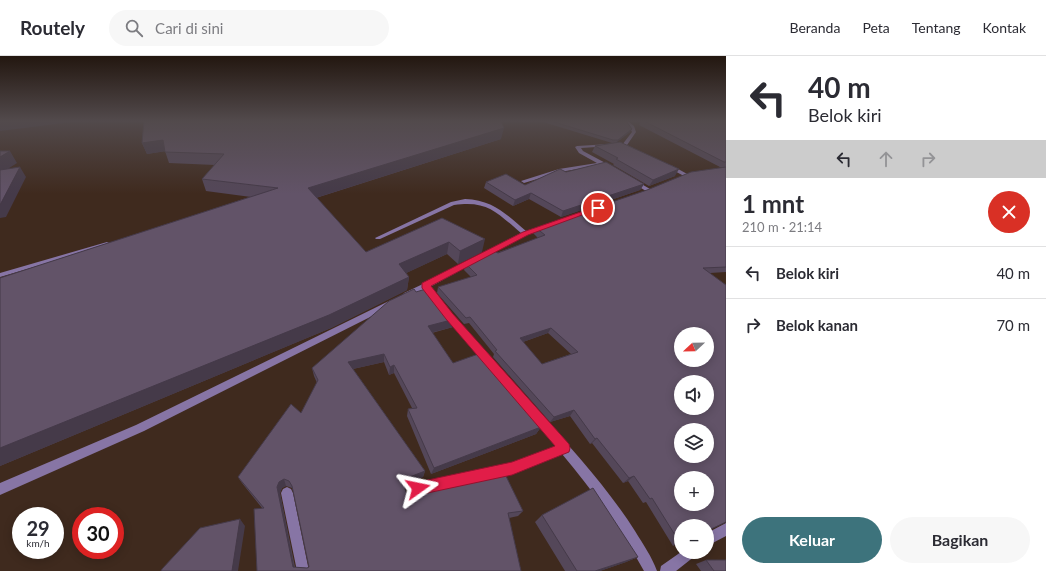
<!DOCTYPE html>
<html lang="id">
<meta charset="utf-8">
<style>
:root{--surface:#fff;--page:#f7f7f7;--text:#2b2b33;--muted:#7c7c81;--line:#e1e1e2;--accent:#3d737c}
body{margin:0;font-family:Lato,sans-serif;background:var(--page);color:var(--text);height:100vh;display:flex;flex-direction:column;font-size:15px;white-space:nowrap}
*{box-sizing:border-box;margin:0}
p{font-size:13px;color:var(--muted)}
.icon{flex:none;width:22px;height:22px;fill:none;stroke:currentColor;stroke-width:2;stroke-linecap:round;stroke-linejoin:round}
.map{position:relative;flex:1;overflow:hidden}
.drawer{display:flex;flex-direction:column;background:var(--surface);width:320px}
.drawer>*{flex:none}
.banner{background:#fff;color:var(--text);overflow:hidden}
.needle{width:26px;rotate:248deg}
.tools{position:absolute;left:674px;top:271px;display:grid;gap:8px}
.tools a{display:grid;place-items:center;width:40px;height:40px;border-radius:50%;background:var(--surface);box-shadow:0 2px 10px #0003;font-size:20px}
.speed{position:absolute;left:12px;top:451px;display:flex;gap:8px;font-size:20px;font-weight:700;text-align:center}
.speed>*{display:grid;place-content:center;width:52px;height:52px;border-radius:50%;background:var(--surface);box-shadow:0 2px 10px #0003;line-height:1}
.speed small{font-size:10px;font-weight:400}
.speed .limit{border:6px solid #d22;background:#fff;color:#111}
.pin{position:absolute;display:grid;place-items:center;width:34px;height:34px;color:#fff;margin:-17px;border:2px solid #fff;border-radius:50%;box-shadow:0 1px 4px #0007}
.me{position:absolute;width:44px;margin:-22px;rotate:78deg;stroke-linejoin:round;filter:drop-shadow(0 0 3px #0008)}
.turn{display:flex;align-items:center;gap:14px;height:84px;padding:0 16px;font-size:18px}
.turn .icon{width:52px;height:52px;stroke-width:2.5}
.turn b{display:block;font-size:28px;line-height:34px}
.lanes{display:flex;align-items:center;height:38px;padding:0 16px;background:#0003;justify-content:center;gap:20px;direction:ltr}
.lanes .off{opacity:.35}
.round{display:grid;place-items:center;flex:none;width:42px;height:42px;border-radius:21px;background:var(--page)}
.head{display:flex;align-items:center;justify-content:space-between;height:68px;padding:0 16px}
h1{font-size:24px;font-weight:700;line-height:30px}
.cta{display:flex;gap:8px;margin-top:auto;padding:8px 16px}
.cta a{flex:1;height:46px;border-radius:24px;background:var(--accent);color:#fff;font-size:16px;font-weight:700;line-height:46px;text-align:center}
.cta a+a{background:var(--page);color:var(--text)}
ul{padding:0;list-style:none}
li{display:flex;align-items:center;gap:12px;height:52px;padding:0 16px;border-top:1px solid var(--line)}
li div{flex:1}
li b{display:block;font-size:15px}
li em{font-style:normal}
header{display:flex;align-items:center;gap:24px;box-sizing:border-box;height:56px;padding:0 20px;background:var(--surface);border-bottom:1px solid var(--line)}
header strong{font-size:19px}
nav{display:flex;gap:22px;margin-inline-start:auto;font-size:14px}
.search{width:280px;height:36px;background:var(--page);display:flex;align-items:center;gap:10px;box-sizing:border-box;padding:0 14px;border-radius:22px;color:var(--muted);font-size:15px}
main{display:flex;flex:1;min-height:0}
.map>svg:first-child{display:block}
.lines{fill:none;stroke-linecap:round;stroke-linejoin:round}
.lane{fill:#8775a5;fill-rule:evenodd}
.street{fill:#8775a5;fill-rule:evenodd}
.wall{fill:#544759;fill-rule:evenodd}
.shaded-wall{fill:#453a49}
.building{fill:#625368;stroke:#453a49;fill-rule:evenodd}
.route{fill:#e11d48;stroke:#92132f}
</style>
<header>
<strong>Routely</strong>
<div class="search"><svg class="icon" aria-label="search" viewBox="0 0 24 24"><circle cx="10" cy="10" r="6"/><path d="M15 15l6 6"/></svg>Cari di sini</div>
<nav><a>Beranda</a><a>Peta</a><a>Tentang</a><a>Kontak</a></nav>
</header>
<main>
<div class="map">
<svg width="726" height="515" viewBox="0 0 726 515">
<rect width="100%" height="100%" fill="#3f2a1e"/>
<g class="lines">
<path class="lane" d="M107,186L109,187V189L0,221V217Z
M425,227L429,230L428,232L410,241L407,242L403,239L404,237Z
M391,244L395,247L394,249L144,375L0,439V427L136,369Z"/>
<path class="street" d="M623,65H628L634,70L636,76L627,89L633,92V94H629L622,89L632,76L630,72Z
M609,88H611V90L581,92L583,95L613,111V113H609L601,109L560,116L524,127L521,125L559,113L597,107L579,97L575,91L577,90Z
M667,109H671L689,119L684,120L667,111Z
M633,123L650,133L651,134L646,135L631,126V124Z
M465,143C493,144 506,158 526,175L544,169L547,171L527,178L430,231L438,241L434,244L431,243L422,232L421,230L422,228L521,177C497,157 488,144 454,149L380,183H376L375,182L451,146Z
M447,255L450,256L491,302L492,305L491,308L488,309L485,308L444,260L443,258Z
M534,353L537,354C572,393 607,431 635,475C643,488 652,501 657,515H644C621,473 593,435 562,398L512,418L418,438L414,436L412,432L414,428L418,426L512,408L556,390L531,360L529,357L531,354Z
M287,431L291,433L293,437L309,515H297L281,437L283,433Z
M726,467V480L707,490V477Z
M681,496H697L695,500L676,515H660L661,510Z"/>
</g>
<path class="wall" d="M540,65H626L630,76L617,86L675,120L649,130L613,109L614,108L592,96L595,90L612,87Z
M641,65H726V111H720L639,69Z
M501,83L316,142L366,196L442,162L482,196L458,208L447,198L406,217L409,221L407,234L331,272L0,410V222L251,141L206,135L202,123L215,109L169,107L165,95L147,98L142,87Z
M726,111V216L710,217L681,486L673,490L646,446L643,447L628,425L623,427L592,387L590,388L570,360L550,366L493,301L494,298L469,267L464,268L437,237L438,231L471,221L464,214L466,208L538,182L533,177L536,172ZM548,277L571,298L542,308L523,286Z
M566,116L644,128L640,134L561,161L529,143L513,150L484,132L486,126L525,129Z
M416,236L453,271L432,277L453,307L542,363L539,368L541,371L536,378L431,418L407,360L408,353L412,352L394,317L389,319L384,306L353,313L425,415L423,421L403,429L407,439L523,455L518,460L509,462L521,515H257L262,452L242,427L238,421L301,357L317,327L314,320L312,312ZM286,430L292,432L293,434L309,511L307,512L295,511L280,437L282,432Z
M542,459L638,501L626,506L600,515H565L535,466Z
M706,504L726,515H701L696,508Z"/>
<path class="shaded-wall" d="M0,65H80L0,75Z
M504,72L501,83L309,144L308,132Z
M632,73L630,76L616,87L618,84Z
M163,84L167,95L147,98L142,87Z
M10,95L17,107L0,118V101Z
M20,111L26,121L6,161L0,162V149Z
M679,113L675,120L649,130L653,124Z
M644,128L640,134L561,161L563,155Z
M531,137L529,143L513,150L515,144Z
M485,183L482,196L458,208L460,195Z
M449,186L447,198L398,221L399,208Z
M409,221L407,234L331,272L0,410V392Z
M455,263L453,271L426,278L428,270Z
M551,272L548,277L517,288L520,282Z
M384,298V306L348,314V306Z
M394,309V317L389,319L390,311Z
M574,354L570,360L550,366L554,361Z
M542,363L537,371V365Z
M541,371L536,378L431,418L434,412Z
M597,382L592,387L590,388L595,383Z
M425,415L423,421L401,430L402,424Z
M634,420L628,425L623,427L629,422Z
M284,423L286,430L282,432L280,437L295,515L293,511L277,431L279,426Z
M240,463L245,470L238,515H232Z
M638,501L626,506L600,515H595Z"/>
<path class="building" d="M144,65H501L504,72L308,132L366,196L442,162L485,183L460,195L449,186L399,208L409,221L329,259L0,392V222L278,132L202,123L224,98L165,96L163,84L142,87Z
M551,65H626L632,73L618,84H613Z
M644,65H726V106H724Z
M620,86L679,113L653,124L616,103L618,102L595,90Z
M0,95H10L0,101Z
M606,106L644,128L563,155L531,137L515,144L486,126L506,118L525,129L560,113L566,116Z
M20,111L0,149V114Z
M726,111V211L703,212L726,229V466L707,475V470H681V486L680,487L652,442L650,443L634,420L629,422L597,382L595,383L574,354L554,361L495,295L497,294L470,261L466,262L438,231L477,219L466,208L492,194L498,197L545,179L536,172L647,134L691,116ZM551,272L578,296L542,308L520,282ZM681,278H707V304H681ZM681,326H707V352H681ZM681,374H707V400H681ZM681,422H707V448H681Z
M429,232L455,263L428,270L453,307L484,296L542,363L537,365L541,371L434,412L408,353L417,352L394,309L390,311L384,298L348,306L425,415L402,424L407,439L504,416L523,455L508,457L521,515H257L254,453L264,452L238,421L291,348L301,357L318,324L312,312L389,245L414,233L416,236ZM284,423L289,425L292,430L309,511L307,512L293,511L277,431L279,426Z
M593,432L638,501L595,515H577L542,459Z
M240,463L232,515H161L162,513L200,472Z
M706,504H726V515H714Z"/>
<linearGradient id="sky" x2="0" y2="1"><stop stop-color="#231710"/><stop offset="0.47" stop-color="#524a4c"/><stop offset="1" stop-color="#524a4c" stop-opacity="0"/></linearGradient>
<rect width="726" height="138" fill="url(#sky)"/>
<path class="route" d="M595,151L601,152L528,179L431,230L453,258L569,388L570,392L569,396L512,419L418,439L414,437L412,432L414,428L418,426L512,406L555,390L446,263L422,232V227L523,176Z"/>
</svg>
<div class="tools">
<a><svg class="needle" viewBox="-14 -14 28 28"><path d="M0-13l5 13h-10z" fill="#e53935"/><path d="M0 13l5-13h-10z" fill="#7c7c81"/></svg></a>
<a><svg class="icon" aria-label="sound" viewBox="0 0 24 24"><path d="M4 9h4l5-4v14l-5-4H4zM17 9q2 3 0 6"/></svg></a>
<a><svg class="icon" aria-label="layers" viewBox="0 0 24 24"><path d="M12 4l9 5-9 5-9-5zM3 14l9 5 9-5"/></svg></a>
<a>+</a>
<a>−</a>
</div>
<div class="speed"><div>29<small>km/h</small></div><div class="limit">30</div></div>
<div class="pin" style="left:598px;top:152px;background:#d93025"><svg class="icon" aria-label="arrive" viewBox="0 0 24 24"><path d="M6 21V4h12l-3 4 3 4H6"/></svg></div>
<svg class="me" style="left:418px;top:432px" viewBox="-20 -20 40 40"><path d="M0-17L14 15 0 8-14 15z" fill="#e11d48" stroke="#fff" stroke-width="4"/></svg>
</div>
<section class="drawer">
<div class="banner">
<div class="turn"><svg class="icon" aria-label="left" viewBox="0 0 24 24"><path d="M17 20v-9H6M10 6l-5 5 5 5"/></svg><div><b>40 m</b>Belok kiri</div></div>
<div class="lanes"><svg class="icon" aria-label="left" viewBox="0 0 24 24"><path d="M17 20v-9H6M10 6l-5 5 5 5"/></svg><svg class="icon off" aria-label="ahead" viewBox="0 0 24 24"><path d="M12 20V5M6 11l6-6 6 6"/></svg><svg class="icon off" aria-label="right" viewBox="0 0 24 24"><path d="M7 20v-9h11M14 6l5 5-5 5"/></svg></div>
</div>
<div class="head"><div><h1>1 mnt</h1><p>210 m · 21:14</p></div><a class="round" style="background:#d93025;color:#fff"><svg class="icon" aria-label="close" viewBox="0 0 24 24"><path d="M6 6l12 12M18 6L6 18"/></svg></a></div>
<ul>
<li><svg class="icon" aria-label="left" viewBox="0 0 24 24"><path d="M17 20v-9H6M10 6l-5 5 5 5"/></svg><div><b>Belok kiri</b></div><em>40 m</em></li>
<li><svg class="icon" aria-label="right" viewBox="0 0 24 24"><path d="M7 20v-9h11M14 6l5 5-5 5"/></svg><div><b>Belok kanan</b></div><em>70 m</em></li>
</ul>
<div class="cta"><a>Keluar</a><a>Bagikan</a></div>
</section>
</main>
